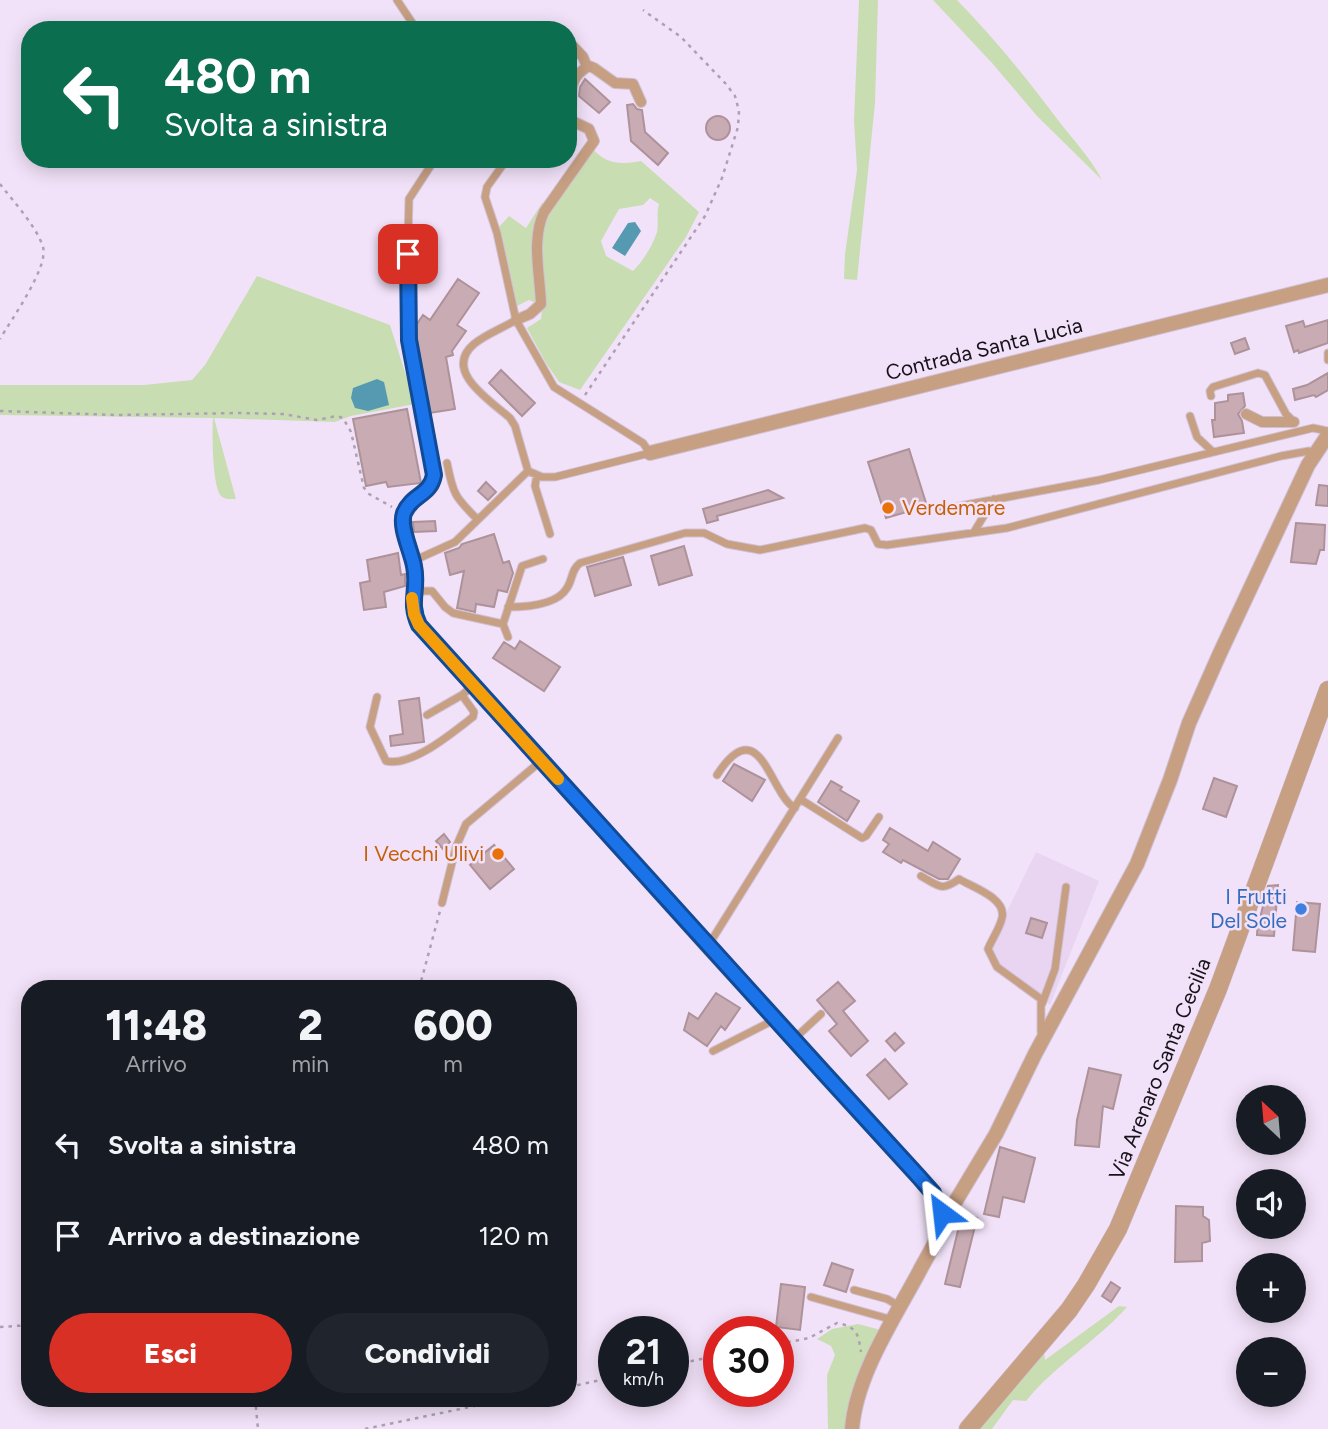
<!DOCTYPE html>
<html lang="it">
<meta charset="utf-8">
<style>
:root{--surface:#171b24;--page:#20242c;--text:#f1f3f6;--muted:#9ea1a6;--accent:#d93025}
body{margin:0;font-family:Figtree,sans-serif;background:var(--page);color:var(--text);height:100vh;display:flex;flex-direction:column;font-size:26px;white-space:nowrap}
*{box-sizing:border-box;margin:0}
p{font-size:23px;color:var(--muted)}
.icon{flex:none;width:38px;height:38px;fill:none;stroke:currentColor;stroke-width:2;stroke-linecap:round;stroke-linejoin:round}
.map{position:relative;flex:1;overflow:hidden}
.details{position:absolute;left:21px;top:980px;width:556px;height:427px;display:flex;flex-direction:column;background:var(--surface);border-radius:28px;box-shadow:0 4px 18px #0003}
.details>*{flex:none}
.hud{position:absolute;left:21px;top:21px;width:556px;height:147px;border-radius:28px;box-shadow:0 4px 18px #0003;background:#0b6e4f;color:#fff;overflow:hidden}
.needle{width:46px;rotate:334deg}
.tools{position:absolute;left:1236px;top:1085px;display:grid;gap:14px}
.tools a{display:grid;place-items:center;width:70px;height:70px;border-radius:50%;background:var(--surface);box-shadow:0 4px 18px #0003;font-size:35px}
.speed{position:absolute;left:598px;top:1316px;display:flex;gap:14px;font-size:35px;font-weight:700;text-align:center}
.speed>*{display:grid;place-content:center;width:91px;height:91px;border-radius:50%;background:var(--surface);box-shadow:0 4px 18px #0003;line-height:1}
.speed small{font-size:18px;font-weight:400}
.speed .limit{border:10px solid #d22;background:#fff;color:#111}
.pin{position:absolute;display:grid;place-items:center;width:60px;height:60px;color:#fff;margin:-30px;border-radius:14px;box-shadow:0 4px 10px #0006}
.me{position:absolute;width:77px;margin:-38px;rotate:330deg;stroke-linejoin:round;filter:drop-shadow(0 0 5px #0008)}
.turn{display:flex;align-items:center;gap:24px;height:147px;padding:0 28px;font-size:32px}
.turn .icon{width:91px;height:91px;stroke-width:2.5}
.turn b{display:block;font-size:49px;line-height:60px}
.eta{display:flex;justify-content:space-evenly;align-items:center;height:119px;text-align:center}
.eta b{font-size:42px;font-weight:800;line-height:49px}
.action{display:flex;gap:14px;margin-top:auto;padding:14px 28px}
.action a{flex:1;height:80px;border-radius:42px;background:var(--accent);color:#fff;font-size:28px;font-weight:800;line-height:80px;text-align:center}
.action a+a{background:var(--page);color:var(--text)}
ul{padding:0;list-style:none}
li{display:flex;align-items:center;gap:21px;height:91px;padding:0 28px}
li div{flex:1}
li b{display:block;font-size:26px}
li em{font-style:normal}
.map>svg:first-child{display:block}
.built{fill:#e9d5f2}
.green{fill:#c9ddb2;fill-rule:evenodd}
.water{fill:#569ab2}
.building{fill:#c8abb3;stroke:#ae929a;stroke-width:2}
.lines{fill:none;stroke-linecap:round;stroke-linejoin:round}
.service-casing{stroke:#cfc1d5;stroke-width:9}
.pedestrian-casing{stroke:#cfc1d5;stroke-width:12}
.minor-casing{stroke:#cfc1d5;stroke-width:16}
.tertiary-casing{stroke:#cfc1d5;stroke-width:19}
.path{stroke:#ada0b3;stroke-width:2.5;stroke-dasharray:3.5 5;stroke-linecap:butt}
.service{stroke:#c79f83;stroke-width:7}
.pedestrian{stroke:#c79f83;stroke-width:10}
.minor{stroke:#c79f83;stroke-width:14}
.tertiary{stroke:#c79f83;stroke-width:18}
.route-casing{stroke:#114b97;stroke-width:18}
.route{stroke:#1a73e8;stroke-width:12}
.slow{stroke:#f59e0b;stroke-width:12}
.food-dot{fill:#e8710a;stroke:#f2e2f9;stroke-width:2.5}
.shop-dot{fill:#3f7fe0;stroke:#f2e2f9;stroke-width:2.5}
.labels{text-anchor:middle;stroke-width:5;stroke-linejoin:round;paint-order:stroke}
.street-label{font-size:21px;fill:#17121a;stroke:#f2e2f9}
.food-label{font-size:21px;fill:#c56008;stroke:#f2e2f9;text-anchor:start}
.shop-label{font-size:21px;fill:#366cbe;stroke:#f2e2f9;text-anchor:end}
</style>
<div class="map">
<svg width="1328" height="1429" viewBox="0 0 1328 1429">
<rect width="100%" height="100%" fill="#f2e2f9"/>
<path class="built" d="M1036,852L1099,881L1050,1005L992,960L989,948Z"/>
<path class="green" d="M859,0H878L875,103L857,280L844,279L845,254L857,170L854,121Z
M933,0H957C995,39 1029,81 1061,124C1076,143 1091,159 1102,180L1037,116L992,63Z
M592,148C605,164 621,165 641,161L699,212L686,237L580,390L559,382L546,363L527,328L541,319L542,310L536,303L529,300L517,306L499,227L509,216L526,228L542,203L548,205ZM650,198L659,204C656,214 659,225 657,232C653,245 643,261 633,271L606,256L601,241L619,209L643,205Z
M257,276L390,325L415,404L351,416L335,422L214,418L236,499C231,499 225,500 221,496C212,485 212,433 213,418L0,415V385H144L192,380L205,365Z
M1119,1306L1127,1307C1097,1341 1055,1365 1026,1401L1013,1400L992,1429H978L1044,1352L1045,1360Z
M858,1324L881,1330L847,1429H828L827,1375L835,1355L831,1346L817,1339L832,1329Z"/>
<path class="water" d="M635,222L641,231L625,256L612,248L628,223Z
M377,379L384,382L389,405L368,411L355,408L351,398L353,388Z"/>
<path class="building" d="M585,79L610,102L599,113L579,96L580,87Z
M633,104L637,109L642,110L645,132L668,153L658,165L631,141L627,105Z
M706 128a12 12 0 1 1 24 0a12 12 0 1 1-24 0Z
M458,279L479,293L457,325L466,331L452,351L453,355L446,357L455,409L429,413L415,327L423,315L430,320Z
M1328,320V343L1299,353L1298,350L1294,352L1286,326L1303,321L1305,327Z
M1245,338L1249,349L1235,354L1231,343Z
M501,370L535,403L522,416L489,383Z
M1328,373V390L1316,397L1314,395L1295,400L1293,389L1307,385Z
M1243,393L1245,406L1238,414L1242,421L1244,433L1214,437L1212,420H1215V403L1228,401V395Z
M407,409L421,483L388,487L386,482L366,486L353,419Z
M909,449L927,506L886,518L868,462Z
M486,482L496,492L488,500L478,491Z
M1319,485L1328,486V506L1316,505Z
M768,490L783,498L717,516L718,520L707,523L703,509Z
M435,521L436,531L414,532L413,522Z
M1296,523L1325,525L1324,550H1320L1316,564L1291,562Z
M494,534L503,563L509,561L513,573L507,592L498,590L494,607L476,604L475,612L457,608L464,571L450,575L445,553L459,548L462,544Z
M684,546L692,575L659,585L651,556Z
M398,553L401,575L405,574V586L384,592L386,607L364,610L360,583L370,581L367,560Z
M623,557L631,585L595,596L587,567Z
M520,641L560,667L544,691L493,658L504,642L515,649Z
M419,698L424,742L391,746L390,736L403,734L399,701Z
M734,764L765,780L752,801L723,781Z
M1214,778L1237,786L1226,817L1203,809Z
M831,781L842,787L840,790L859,801L847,821L818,802Z
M890,828L928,851L933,842L960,859L948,879H939L903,860L901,863L883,852L889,844L883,840Z
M444,834L450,842L443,849L436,841Z
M494,845L514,869L490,889L470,865Z
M1278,885L1274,936L1257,935L1258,918H1260L1268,886Z
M1297,902L1320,904L1315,952L1293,950Z
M1031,918L1047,923L1042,938L1026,933Z
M838,982L855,1001L843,1011L868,1041L851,1056L829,1031L837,1024L817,1000Z
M716,993L740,1008L725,1030L721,1026L707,1046L684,1030L689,1013L698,1019Z
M895,1033L904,1043L895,1051L886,1041Z
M885,1059L907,1084L889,1099L867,1075Z
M1089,1068L1121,1075L1113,1109L1103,1106L1099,1147L1075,1145L1077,1120Z
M1000,1147L1035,1158L1024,1202L1003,1197L999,1217L984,1214Z
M1176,1206L1203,1207V1216L1209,1220L1210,1241L1202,1243V1261L1175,1262Z
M962,1214L977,1218L960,1287L945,1284Z
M832,1263L853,1270L846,1292L824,1285Z
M1111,1282L1120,1288L1111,1302L1102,1296Z
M781,1284L805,1287L800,1330L776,1327Z"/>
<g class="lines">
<g class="service-casing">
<path id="service" d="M397,0L417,30
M507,159L487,187L485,197L497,233L516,320L554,387L643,443L650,453L555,477H542L528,471
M1328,353V360
M1211,396L1210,391L1213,387L1258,373L1265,375L1286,414L1294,422
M1190,416L1197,437L1213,452
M447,463C453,494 455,497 477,519
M537,475L535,486L550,534
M432,485L434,476L409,340L407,276L409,199L435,159
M938,510L1099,480L1313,428L1328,431
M974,532L994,499
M413,561L455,542L528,471L515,426L510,418C491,401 442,371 474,344C486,334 503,328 516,320
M415,591H432L445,607L453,613L503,624
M508,607C526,607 557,605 567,588C573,579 571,570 580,563L685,533H704L727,544L760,550L865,528L871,530L878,544L887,545L1007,528L1281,456L1309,451L1316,454
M508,637L503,624L522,566L543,559
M377,697L370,727L386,761C413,767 453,732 473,717L474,712L462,695
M427,715L462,695L474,685
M717,775C760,708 770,795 795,808
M800,799L862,838L866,836L879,817
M921,876C939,886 941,892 959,879C972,887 1007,898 1002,918C1000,928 992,939 988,949L997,967L1041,999V1032L1045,1035
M442,903L456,847L466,824L541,761
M708,946L838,738
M1042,1004L1055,969L1066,887
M794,1039L821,1014
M713,1051L770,1022L773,1018
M854,1290L887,1299L899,1306
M811,1297L893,1320"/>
</g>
<g class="pedestrian-casing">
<path id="pedestrian" d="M569,42L583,57L587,67
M569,121C576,100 562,81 589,66L594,68L615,83L633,84L641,102
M516,320L530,314L541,304C540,274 531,240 544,212L594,141L589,129L570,120
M1246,414L1262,422H1294"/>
</g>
<g class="minor-casing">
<path id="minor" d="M650,453L1328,285
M432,485C425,497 408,499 404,515C400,529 412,552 414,567C419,591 407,601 419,625L708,947L919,1176C928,1187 941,1198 942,1212C944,1233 928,1254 919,1272C894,1319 856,1375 852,1429
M942,1213L951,1209L996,1134L1035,1054L1137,864L1170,780L1189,723L1220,653L1308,465L1328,435"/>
</g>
<g class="tertiary-casing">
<path id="tertiary" d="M968,1429L1069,1310L1086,1285L1118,1229L1218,989L1328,690"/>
</g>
<path class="path" d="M0,184C13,201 37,227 43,247C49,267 11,320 0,339
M585,395L705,216L722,178L738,127L739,111L735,96L726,84L681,37L643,10
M0,411L116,415L240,413L283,414L317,420L337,416L343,418L351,432L364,488L369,494L392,507
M419,989L440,911
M0,1327L30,1325
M779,1344L809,1338L837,1323C857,1327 858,1333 861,1352
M674,1365L719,1355
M569,1387L614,1377
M255,1398L258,1429
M365,1429L513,1398"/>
<use href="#service" class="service"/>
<use href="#pedestrian" class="pedestrian"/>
<use href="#minor" class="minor"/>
<use href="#tertiary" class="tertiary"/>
</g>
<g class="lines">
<g class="route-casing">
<path id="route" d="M408,254L409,340L434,475C430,496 412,494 404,513C399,527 411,550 414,566C419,589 408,602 419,625C586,808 751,994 919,1177L933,1193L942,1213"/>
</g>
<use href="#route" class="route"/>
<path class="slow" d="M412,598L414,614L419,625L558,779"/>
</g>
<g class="food-dot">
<circle cx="888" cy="508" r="7"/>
<circle cx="498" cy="854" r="7"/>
</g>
<circle class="shop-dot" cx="1301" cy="909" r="7"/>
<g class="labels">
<g class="street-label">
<text transform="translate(984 349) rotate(-14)" y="7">Contrada Santa Lucia</text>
<text transform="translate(1160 1069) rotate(-68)" y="7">Via Arenaro Santa Cecilia</text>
</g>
<g class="food-label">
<text x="902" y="515">Verdemare</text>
<text x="484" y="861" text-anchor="end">I Vecchi Ulivi</text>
</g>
<g class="shop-label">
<text x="1287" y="904">I Frutti<tspan x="1287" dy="24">Del Sole</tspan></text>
</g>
</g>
</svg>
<div class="tools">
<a><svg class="needle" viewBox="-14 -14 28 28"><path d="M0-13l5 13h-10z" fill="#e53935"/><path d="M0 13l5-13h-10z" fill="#9ea1a6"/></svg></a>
<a><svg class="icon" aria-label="sound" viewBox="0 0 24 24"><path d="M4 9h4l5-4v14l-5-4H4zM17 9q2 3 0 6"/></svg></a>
<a>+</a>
<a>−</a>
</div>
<div class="speed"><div>21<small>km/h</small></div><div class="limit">30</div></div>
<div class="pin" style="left:408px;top:254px;background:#d93025"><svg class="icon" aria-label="arrive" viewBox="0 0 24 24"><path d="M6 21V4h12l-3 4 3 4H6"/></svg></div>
<svg class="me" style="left:942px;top:1213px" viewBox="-20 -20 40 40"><path d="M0-17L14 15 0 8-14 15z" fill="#1a73e8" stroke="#fff" stroke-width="4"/></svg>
<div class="hud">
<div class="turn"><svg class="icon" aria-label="left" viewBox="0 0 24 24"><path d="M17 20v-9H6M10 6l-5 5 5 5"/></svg><div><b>480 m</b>Svolta a sinistra</div></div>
</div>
<section class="details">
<div class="eta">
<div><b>11:48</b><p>Arrivo</p></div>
<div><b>2</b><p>min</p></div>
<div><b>600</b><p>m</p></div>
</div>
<ul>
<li><svg class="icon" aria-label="left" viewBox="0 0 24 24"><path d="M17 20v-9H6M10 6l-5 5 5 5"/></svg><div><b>Svolta a sinistra</b></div><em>480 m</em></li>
<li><svg class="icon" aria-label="arrive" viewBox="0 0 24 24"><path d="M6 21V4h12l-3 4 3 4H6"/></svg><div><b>Arrivo a destinazione</b></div><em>120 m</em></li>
</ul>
<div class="action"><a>Esci</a><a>Condividi</a></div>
</section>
</div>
